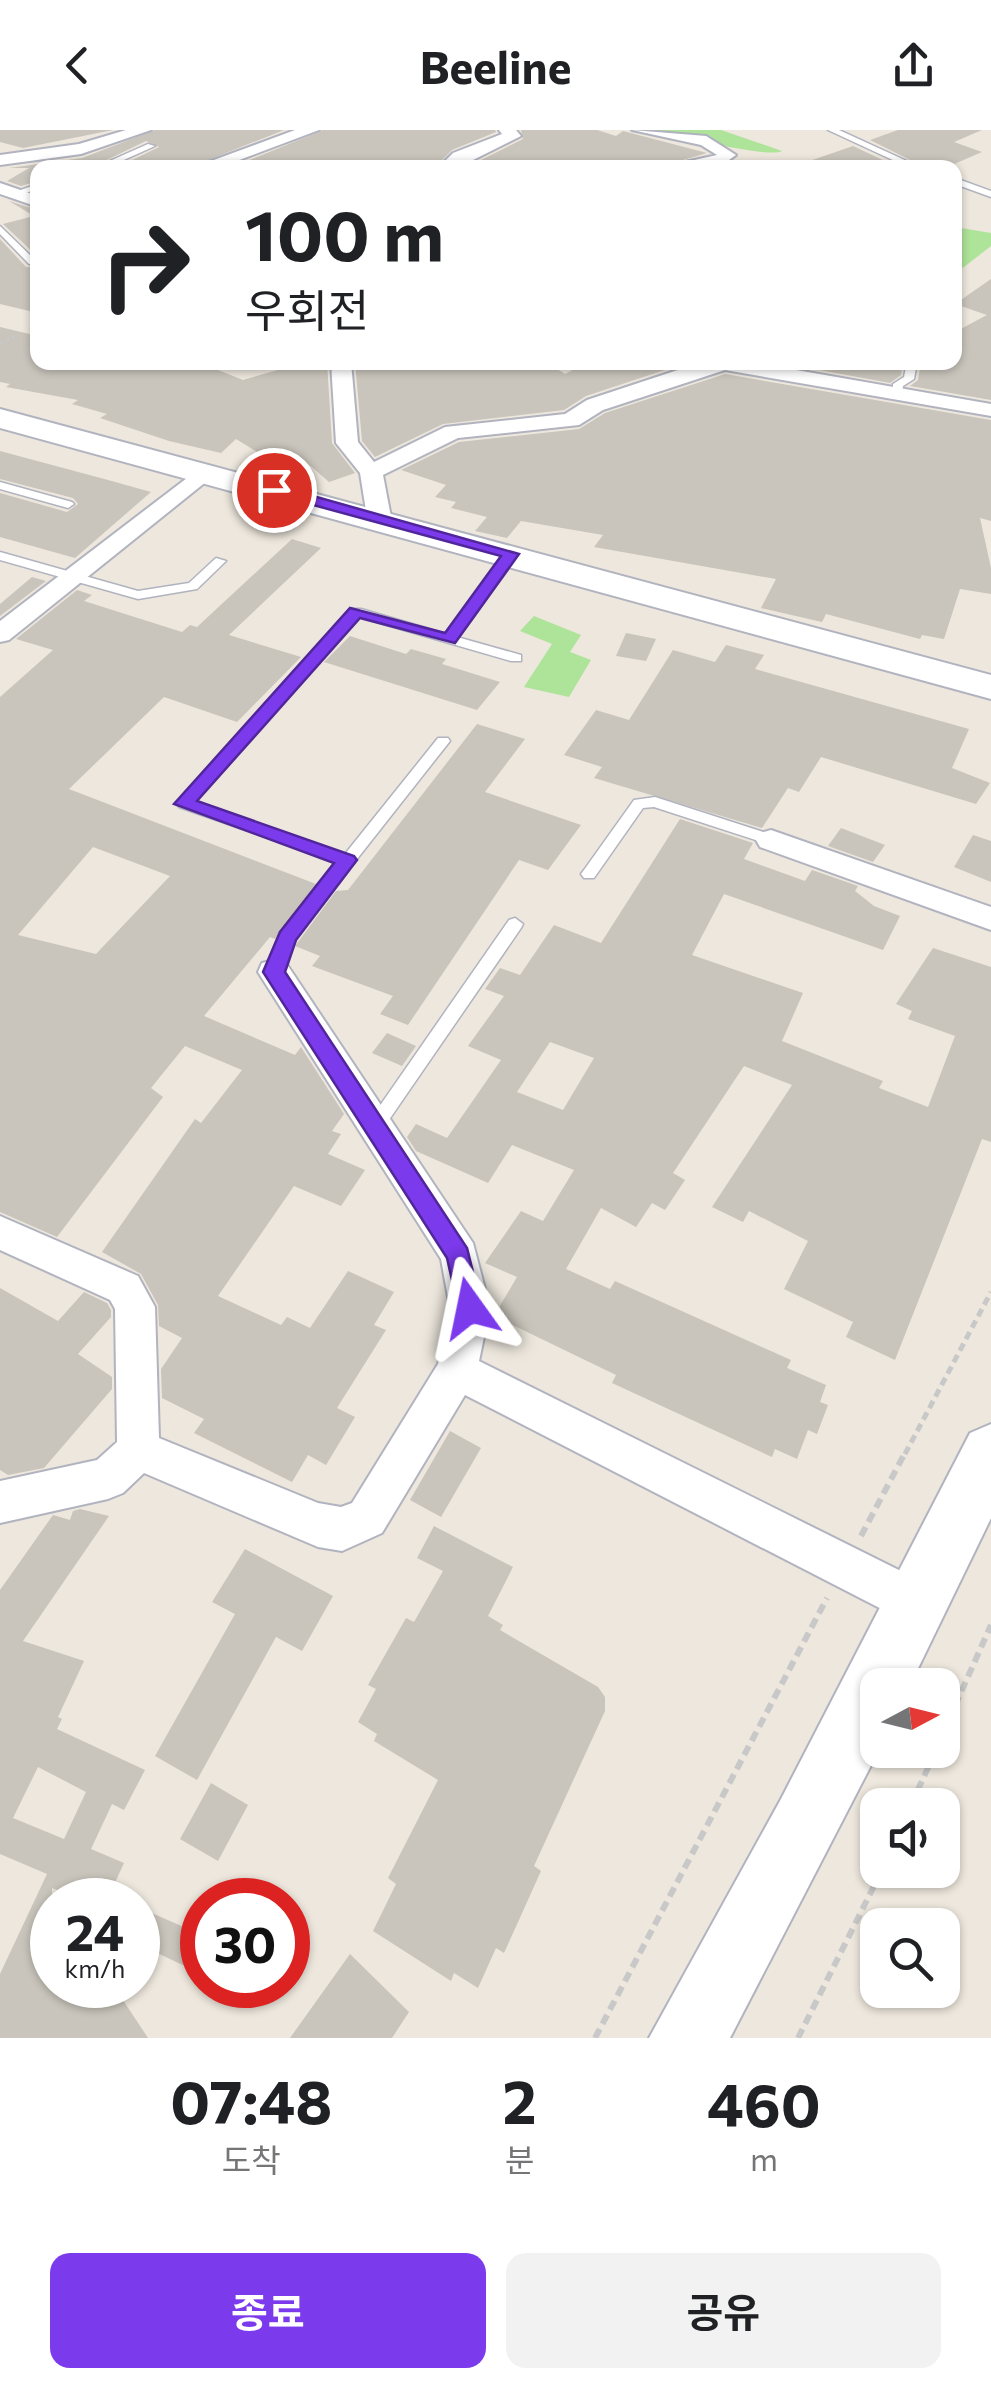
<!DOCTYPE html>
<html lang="ko">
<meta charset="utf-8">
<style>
:root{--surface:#fff;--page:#f2f2f2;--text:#202124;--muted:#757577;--accent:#7c3aed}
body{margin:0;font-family:Commissioner,"Noto Sans KR",sans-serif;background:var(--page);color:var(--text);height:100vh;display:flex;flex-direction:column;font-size:38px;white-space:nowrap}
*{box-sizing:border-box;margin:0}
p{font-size:32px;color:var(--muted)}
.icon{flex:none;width:55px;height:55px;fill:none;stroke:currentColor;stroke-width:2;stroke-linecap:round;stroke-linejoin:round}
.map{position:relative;height:1908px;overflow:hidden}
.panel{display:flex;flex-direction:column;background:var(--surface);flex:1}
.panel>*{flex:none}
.banner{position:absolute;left:30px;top:30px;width:932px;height:210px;border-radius:20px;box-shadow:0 2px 8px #0004;background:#fff;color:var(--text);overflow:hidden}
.needle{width:65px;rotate:83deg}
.fabs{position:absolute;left:860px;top:1538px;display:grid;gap:20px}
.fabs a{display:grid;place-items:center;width:100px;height:100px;border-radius:20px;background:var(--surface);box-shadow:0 2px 8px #0004;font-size:50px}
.speed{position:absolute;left:30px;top:1748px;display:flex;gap:20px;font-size:50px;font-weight:700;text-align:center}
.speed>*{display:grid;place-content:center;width:130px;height:130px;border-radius:50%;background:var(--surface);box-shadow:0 2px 8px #0004;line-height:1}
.speed small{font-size:25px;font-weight:400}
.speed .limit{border:15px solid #d22;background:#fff;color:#111}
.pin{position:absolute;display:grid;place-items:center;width:85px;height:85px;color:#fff;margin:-42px;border:5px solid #fff;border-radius:50%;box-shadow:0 2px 10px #0007}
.me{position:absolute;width:110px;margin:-55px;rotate:348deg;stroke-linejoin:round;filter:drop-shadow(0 0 8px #0008)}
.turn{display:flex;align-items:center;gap:35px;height:210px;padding:0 50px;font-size:45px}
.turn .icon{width:130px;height:130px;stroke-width:2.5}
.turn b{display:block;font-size:70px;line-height:85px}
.eta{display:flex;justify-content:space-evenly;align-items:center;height:170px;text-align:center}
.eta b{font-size:60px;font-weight:700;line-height:70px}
.cta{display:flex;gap:20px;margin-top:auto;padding:20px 50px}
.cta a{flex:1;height:115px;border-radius:20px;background:var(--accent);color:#fff;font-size:40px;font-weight:700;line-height:115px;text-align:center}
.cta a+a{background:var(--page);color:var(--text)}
header{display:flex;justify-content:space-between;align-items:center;height:130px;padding:0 50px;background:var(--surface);font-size:45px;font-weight:700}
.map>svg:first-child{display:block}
.green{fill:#aee39a}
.building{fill:#c9c5bc;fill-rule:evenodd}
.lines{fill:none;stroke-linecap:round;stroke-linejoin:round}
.lane-casing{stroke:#b1b3bf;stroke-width:3}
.street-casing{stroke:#b1b3bf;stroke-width:4}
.secondary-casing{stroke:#b1b3bf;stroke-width:4}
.path-far2{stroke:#c8c8c8;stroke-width:2.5;stroke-dasharray:4 2.5;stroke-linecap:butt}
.path-far1{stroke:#c8c8c8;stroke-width:5;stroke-dasharray:8 5;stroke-linecap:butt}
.path{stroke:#c8c8c8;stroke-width:6;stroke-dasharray:10 6;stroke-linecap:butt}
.lane{fill:#fff;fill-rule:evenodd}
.street{fill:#fff;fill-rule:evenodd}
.secondary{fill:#fff;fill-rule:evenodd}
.route{fill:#7c3aed;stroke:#51269a;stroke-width:2.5}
</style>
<header><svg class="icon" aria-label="back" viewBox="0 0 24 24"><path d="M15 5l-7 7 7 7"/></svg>Beeline<svg class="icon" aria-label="share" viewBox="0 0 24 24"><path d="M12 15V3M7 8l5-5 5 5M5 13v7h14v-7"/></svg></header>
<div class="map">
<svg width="991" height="1908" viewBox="0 0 991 1908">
<rect width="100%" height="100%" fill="#ede7dd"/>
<path class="green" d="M650,0H721L782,21C769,29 673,4 650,0Z
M955,97L991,103V116L955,144Z
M534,486L581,505L570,522L591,530L569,567L524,557L552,514L520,501Z"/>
<path class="building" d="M0,0H113L23,18L0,12Z
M155,0H284L188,38H116L159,17L146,11L90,38H38V51L21,56L7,51L29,38H9L82,28Z
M323,0H495L496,2L452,20L434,38H230Z
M521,0H597L616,6L623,1L707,23L655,38H486L481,30L523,9Z
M898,0H982L954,12L982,22L945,38H926L870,10Z
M853,16L900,38H801V34Z
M9,71L38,80V127L3,94L34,86Z
M0,109L26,137H38V183L0,174Z
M991,149V270L910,256L918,250L921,232H955V202L987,185L955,174Z
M0,197L38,206V232H198L243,250L288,237V232H327L332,313L355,343L329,352L305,331L285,339L236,309L221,323L169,311L100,288L107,284L72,274L78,270L6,257L10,254L0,252Z
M355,232H546L565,244L588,232H689L586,266L564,280L443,294L375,327L362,311Z
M776,232H903L901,245L890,253Z
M725,244L991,290V391L980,388L991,438V464L960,459L944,509L922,505L920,509L826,484L822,492L761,478L776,449L594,417L603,405L521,391L507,408L475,401L487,387L451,378L456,372L435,367L446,355L401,340L459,312L579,299L605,283Z
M0,321L108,350L151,362L75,428L0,407V363L67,382L78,374L73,368L0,349Z
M292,409L321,418L229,505L301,527L237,592L164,567L69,659L316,754L275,809L270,807L204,886L295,925L301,917L344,984L332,1001L341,1004L328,1024L365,1040L341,1076L294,1056L218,1166L281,1195L287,1187L310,1198L348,1141L394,1162L374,1195L386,1200L337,1278L355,1287L326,1335L308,1325L292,1352L194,1303L204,1289L162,1268L161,1239L182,1208L159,1196L158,1175L141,1144L102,1122L195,989L201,993L242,940L185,916L151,958L163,967L57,1107L0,1082V567L53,520L16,509L77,460L92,465L84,471L182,502L190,495L197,497ZM93,717L170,746L96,824L18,805Z
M32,447L46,451L0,486V474Z
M626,503L656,509L646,531L616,526Z
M350,506L406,524L411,519L446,529L442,534L500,552L477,580L324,532Z
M726,515L764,525L755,539L969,599L952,638L990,653L976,674L821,627L799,662L788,658L762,698L594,648L602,637L564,625L596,580L629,590L673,520L715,532Z
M477,594L525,609L485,662L581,695L548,740L519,730L408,895L380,884L393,866L312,836L320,826L295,816L336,761L348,760Z
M680,689L753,713L744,729L805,751L812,740L858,756L855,761L874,776L900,786L883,820L724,764L692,825L803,863L782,911L883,951L879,958L928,977L955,906L908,889L912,881L896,874L933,818L991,837V1012L982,1009L895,1230L846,1207L853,1192L784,1159L808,1111L749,1081L743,1092L712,1077L792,955L744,936L673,1043L685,1050L665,1080L652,1073L636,1097L601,1078L566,1139L610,1159L615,1151L791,1230L787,1238L826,1255L820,1272L828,1275L817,1304L808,1300L797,1329L775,1319L772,1327L612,1253L616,1245L494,1186L517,1147L485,1133L521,1081L543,1091L574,1040L512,1015L488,1053L416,1021L407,1007L416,994L447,1008L501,930L468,916L504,866L485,859L500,838L520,845L554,795L601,813ZM550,912L594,928L563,980L517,962Z
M841,698L885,715L873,732L828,716Z
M973,705L991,711V752L954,737Z
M387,903L416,916L402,936L372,923Z
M0,1158L58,1191L84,1162L107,1173L111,1180V1187L78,1224L112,1247V1259L44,1338L8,1345L0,1340Z
M450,1301L481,1318L441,1387L410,1370Z
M80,1379L109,1386L23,1511L84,1531L58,1587L62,1589L57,1599L145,1640L124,1680L112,1674L91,1719L124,1733L107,1770H82L52,1758V1855H113L148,1908H0V1844L47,1744L0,1724V1460L53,1385L70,1390L73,1381ZM38,1637L86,1662L64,1709L13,1688Z
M434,1396L513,1437L488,1486L503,1495L500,1500L598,1557L605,1567V1581L534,1736L541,1741L504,1823L496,1818L478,1858L454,1843L451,1851L373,1801L396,1754L388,1748L438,1650L374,1611L377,1604L358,1592L376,1559L368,1555L406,1488L414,1492L443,1441L417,1428Z
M245,1419L333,1466L302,1521L276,1507L197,1650L155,1626L235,1484L212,1472Z
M211,1653L248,1675L218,1731L180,1709Z
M138,1777L202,1805V1844L138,1814Z
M350,1824L409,1882L392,1908H290Z"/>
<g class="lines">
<g class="lane-casing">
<path id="lane" d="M828,0H839L922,38H910Z
M148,14L155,16L106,38H94Z
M479,33L482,38H473Z
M955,48L991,61V67L955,54Z
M38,54V59L16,66L12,63Z
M0,96L35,130V134H29L0,104Z
M907,232H917L914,249L903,256L901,268H893V254L904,247Z
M0,352L72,372L74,374L68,378L0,359Z
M507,421L517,424L457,507L521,525V531H511L359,487L194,672L345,724L438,608H448L450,611L294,809L280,846H268L266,842L281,803L338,732L179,677L177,674L351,479H361L446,504Z
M0,422L138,461L189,453L216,428L226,431L197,459L138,469L0,430Z
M655,667L776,706L779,710L771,715L654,677L643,678L594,748H584L581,744L584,740L634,670Z
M515,788L523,794L521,798L382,1000H370L367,995L370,990L509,790Z"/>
</g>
<g class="street-casing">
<path id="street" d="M126,0H151L81,24L0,35V25L79,14Z
M295,0H319L218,38H192Z
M499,0H516L521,6L457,38H438L453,23L502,4Z
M632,0L706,6L736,25L722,35L658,38L717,25L701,15Z
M0,53L38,66V77L0,64Z
M331,232H351L358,312L374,332L445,297L565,284L587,270L702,232H751L991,274V286L725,240L603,280L579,295L458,308L383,345L391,387L379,394L367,387L360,343L336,313Z
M204,335L212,337V347L9,510L0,512V491Z
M771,700L991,777V800L760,717L756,710L760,703Z
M274,830L286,833L473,1113L490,1178L479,1231L931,1456L938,1472L931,1488L915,1495L899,1488L465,1265L382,1403L342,1421L318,1417L144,1343L123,1363L108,1369L0,1393V1351L97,1330L117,1312L115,1179L110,1170L0,1120V1086L138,1146L155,1177L159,1308L318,1373L341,1377L352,1373L438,1234L450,1178L441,1129L258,842L262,833Z"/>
</g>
<g class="secondary-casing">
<path id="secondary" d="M0,279L991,545V569L0,298Z
M991,1294V1388L910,1555H878L879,1620L730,1908H649L781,1669L970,1303Z"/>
</g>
<path class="path-far2" d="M0,213L15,206"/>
<path class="path-far1" d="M905,1324L991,1162"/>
<path class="path" d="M861,1406L906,1321
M942,1605L991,1495
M911,1675L936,1620
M595,1908L827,1468
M798,1908L882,1740"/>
<use href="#lane" class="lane"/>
<use href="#street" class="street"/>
<use href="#secondary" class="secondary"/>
</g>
<path class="route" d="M274,355L519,424L455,513L360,488L197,671L354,726L357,730L296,810L285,842L467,1118L482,1178L479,1186L470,1190L460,1186L447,1128L263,842L280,802L334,733L174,674L350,478L445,503L501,426L269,363L266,360Z"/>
</svg>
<div class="fabs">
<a><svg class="needle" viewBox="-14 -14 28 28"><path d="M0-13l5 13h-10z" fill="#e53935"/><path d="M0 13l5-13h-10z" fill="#757577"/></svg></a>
<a><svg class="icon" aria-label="sound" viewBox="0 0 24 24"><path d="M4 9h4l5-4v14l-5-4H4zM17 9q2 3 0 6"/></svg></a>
<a><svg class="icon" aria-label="search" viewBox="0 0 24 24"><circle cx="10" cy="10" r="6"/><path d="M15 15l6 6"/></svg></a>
</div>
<div class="speed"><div>24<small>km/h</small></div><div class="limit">30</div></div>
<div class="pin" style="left:274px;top:360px;background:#d93025"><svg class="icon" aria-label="arrive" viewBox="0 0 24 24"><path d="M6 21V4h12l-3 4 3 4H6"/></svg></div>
<svg class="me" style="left:470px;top:1178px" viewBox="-20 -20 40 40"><path d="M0-17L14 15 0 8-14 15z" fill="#7c3aed" stroke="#fff" stroke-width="4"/></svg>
<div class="banner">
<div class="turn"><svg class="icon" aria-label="right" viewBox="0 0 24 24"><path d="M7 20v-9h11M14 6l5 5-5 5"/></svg><div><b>100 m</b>우회전</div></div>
</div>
</div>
<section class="panel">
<div class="eta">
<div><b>07:48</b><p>도착</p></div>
<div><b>2</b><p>분</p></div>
<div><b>460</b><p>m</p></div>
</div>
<div class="cta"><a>종료</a><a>공유</a></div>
</section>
